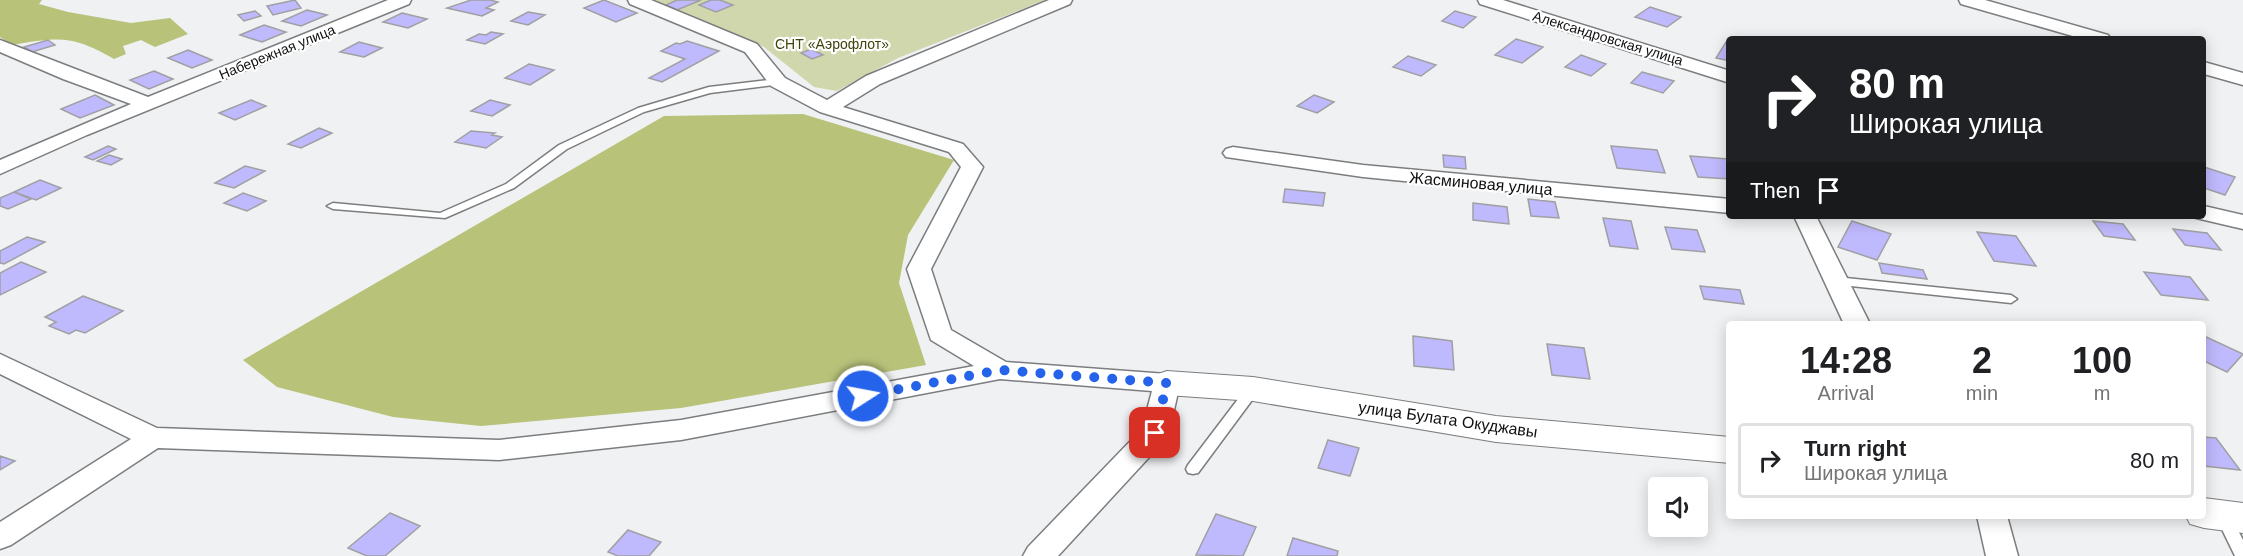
<!DOCTYPE html>
<meta charset="utf-8">
<style>
:root{--surface:#fff;--page:#f2f2f2;--text:#202124;--muted:#757577;--line:#e0e0e0}
body{margin:0;font-family:Arial,sans-serif;background:var(--page);color:var(--text);height:100vh;display:flex;flex-direction:column;font-size:22px;white-space:nowrap}
*{box-sizing:border-box;margin:0}
p{font-size:20px;color:var(--muted)}
.icon{flex:none;width:33px;height:33px;fill:none;stroke:currentColor;stroke-width:2;stroke-linecap:round;stroke-linejoin:round}
.map{position:relative;flex:1;overflow:hidden}
.drawer{position:absolute;left:1726px;top:321px;width:480px;height:198px;display:flex;flex-direction:column;background:var(--surface);border-radius:6px;box-shadow:0 3px 15px #0003}
.drawer>*{flex:none}
.top-card{position:absolute;left:1726px;top:36px;width:480px;height:183px;border-radius:6px;box-shadow:0 3px 15px #0003;background:#202124;color:#fff;overflow:hidden}
.controls{position:absolute;left:1648px;top:477px;display:grid;gap:12px}
.controls a{display:grid;place-items:center;width:60px;height:60px;border-radius:6px;background:var(--surface);box-shadow:0 3px 15px #0003;font-size:30px}
.pin{position:absolute;display:grid;place-items:center;width:51px;height:51px;color:#fff;margin:-26px;border-radius:12px;box-shadow:0 3px 9px #0006}
.me{position:absolute;width:66px;margin:-33px;rotate:79deg;stroke-linejoin:round;filter:drop-shadow(0 0 4px #0008)}
.turn{display:flex;align-items:center;gap:21px;height:126px;padding:0 24px;font-size:27px}
.turn .icon{width:78px;height:78px;stroke-width:2.5}
.turn b{display:block;font-size:42px;line-height:51px}
.then{display:flex;align-items:center;height:57px;padding:0 24px;background:#0003;gap:12px;font-size:22px}
.eta{display:flex;justify-content:space-evenly;align-items:center;height:102px;text-align:center}
.eta b{font-size:36px;font-weight:800;line-height:42px}
ul{padding:0;list-style:none}
li{display:flex;align-items:center;gap:18px;height:75px;margin:0 12px 9px;padding:0 12px;border:3px solid var(--line);border-radius:6px}
li div{flex:1}
li b{display:block;font-size:22px}
li em{font-style:normal}
.map>svg:first-child{display:block}
.green{fill:#d1d7ac}
.forest{fill:#b8c279}
.building{fill:#bfb9fd;stroke:#a0a0a3;stroke-width:1.5}
.lines{fill:none;stroke-linecap:round;stroke-linejoin:round}
.service-casing{stroke:#7b7d7f;stroke-width:3}
.minor-casing{stroke:#7b7d7f;stroke-width:3}
.tertiary-casing{stroke:#7b7d7f;stroke-width:2}
.service{fill:#fff;fill-rule:evenodd}
.minor{fill:#fff;fill-rule:evenodd}
.tertiary{fill:#fff;fill-rule:evenodd}
.route{stroke:#2563eb;stroke-width:10;stroke-dasharray:0 18}
.labels{text-anchor:middle;stroke-width:4.5;stroke-linejoin:round;paint-order:stroke}
.far-street-label{font-size:14px;fill:#101011;stroke:#fff}
.far-park-label{font-size:14px;fill:#3e430a;stroke:#fff}
.street-label{font-size:16px;fill:#101011;stroke:#fff}
</style>
<div class="map">
<svg width="2243" height="556" viewBox="0 0 2243 556">
<rect width="100%" height="100%" fill="#eff1f3"/>
<path class="green" d="M648,0H1045L898,58L837,91L814,87L764,47Z"/>
<path class="forest" d="M0,0H42L39,4L68,12L131,23L170,18L188,34L155,47L141,40L123,46L126,54L114,59C72,35 59,37 12,45L0,37Z
M803,114L954,160L908,235L899,283L926,365L681,408L481,426L393,417L277,387L243,360L664,116Z"/>
<path class="building" d="M295,0L301,8L273,15L267,6Z
M471,0H490L498,2L486,8L494,10L482,16L447,8Z
M604,0L637,13L616,22L584,8Z
M677,0H701L677,10L666,5Z
M711,0H720L733,5L716,12L699,5Z
M1650,7L1681,17L1667,27L1635,17Z
M307,10L327,15L301,26L282,21Z
M255,11L261,16L244,21L238,15Z
M1455,11L1476,17L1463,28L1442,21Z
M528,12L545,15L528,25L511,21Z
M402,13L427,19L408,28L383,22Z
M264,25L286,32L262,42L240,35Z
M491,32L503,34L485,44L467,40L479,34L486,35Z
M1516,39L1543,47L1522,63L1495,55Z
M48,40L55,45L32,52L24,47Z
M687,41L719,51L662,82L649,78L685,59L661,51L676,43L680,44Z
M359,42L382,48L364,57L340,52Z
M1726,42L1730,43V61L1716,58Z
M811,49L823,55L812,59L801,53Z
M188,50L212,60L192,68L168,58Z
M1581,55L1606,64L1591,76L1565,67Z
M1408,56L1436,65L1421,76L1393,67Z
M529,64L554,70L530,85L505,78Z
M154,71L173,79L149,89L130,80Z
M1642,72L1674,81L1663,93L1631,83Z
M95,95L114,105L80,118L61,109Z
M1314,95L1334,102L1317,113L1297,106Z
M251,100L266,106L235,120L219,113Z
M490,100L510,105L492,116L471,111Z
M319,128L332,133L301,148L288,144Z
M471,131L495,133L492,135L502,137L486,148L455,142Z
M108,146L116,149L93,160L85,157Z
M1611,146L1657,150L1665,173L1617,168Z
M109,155L122,159L111,165L97,161Z
M1443,155L1465,157L1466,169L1444,167Z
M1690,156L1728,159L1730,179L1698,177Z
M245,166L265,171L234,188L215,183Z
M2204,167L2235,177L2225,195L2204,188Z
M40,180L61,188L36,200L14,192Z
M1285,189L1325,193L1323,206L1283,202Z
M14,192L31,199L8,209L0,206V198Z
M243,193L266,201L247,211L224,203Z
M1528,199L1555,202L1559,218L1531,216Z
M1473,203L1507,207L1509,224L1473,220Z
M1603,218L1631,221L1638,249L1610,246Z
M1852,221L1891,234L1877,260L1838,247Z
M2093,221L2123,224L2135,240L2104,236Z
M1665,227L1697,230L1705,252L1672,249Z
M2173,229L2207,233L2221,250L2185,245Z
M1977,232L2016,236L2036,266L1994,261Z
M27,237L45,242L4,264L0,263V251Z
M21,262L46,272L0,295V273Z
M1879,263L1923,270L1927,279L1882,273Z
M2144,272L2190,277L2208,300L2161,295Z
M1700,286L1740,290L1744,304L1704,299Z
M83,296L123,311L85,333L76,330L69,334L49,326L56,322L45,317Z
M1413,336L1452,341L1454,370L1414,366Z
M2204,336L2243,354L2227,372L2204,361Z
M1547,344L1584,348L1590,379L1552,375Z
M2204,437L2216,438L2240,470L2204,466Z
M1328,440L1359,448L1350,476L1318,468Z
M0,456L15,461L0,470Z
M390,513L420,526L385,556H367L348,548Z
M1216,514L1256,527L1243,556L1196,555Z
M628,530L661,542L649,556H618L608,552Z
M1293,538L1338,551L1337,556H1287Z"/>
<g class="lines">
<g class="service-casing">
<path id="service" d="M778,79L783,82L781,84L710,93L644,112L567,149L514,188L445,218L333,209L327,206L333,203L440,213L506,184L559,145L638,108L709,87Z
M1836,277L2011,295L2017,299L2011,303L1832,284L1830,281L1832,278Z
M1253,384L1258,386L1260,389L1258,392L1198,473L1193,474L1188,473L1186,469L1188,465L1248,386Z
M2224,511L2229,513L2243,540V556H2235L2216,517L2219,513Z"/>
</g>
<g class="minor-casing">
<path id="minor" d="M388,0H411L409,4L87,135L0,174V160L131,104L63,79L0,52V40L148,97Z
M628,0H651L757,44L785,78L827,100L866,76L1049,0H1072L1070,4L880,84L843,107L963,144L983,167L931,269L951,330L1006,362L1167,374L1176,377L1180,383L1169,433L1165,440L1058,556H1023L1028,547L1142,429L1152,391L1000,379L681,440L499,460L158,448L11,545L0,549V522L131,439L0,374V354L157,428L499,440L681,420L974,366L931,340L907,269L961,167L949,152L820,112L771,86L745,52L630,4Z
M1478,0H1503L1730,71V83L1480,4Z
M1959,0H1985L2108,35L2111,39H2083L1961,4Z
M2204,62L2243,73V85L2204,74Z
M1233,147L1363,165L1730,199V213L1363,177L1226,157L1223,153L1226,149Z
M2204,206L2243,215V229L2196,218L2195,216H2204Z
M1794,216H1816L1870,324H1844Z
M1977,516H2007L2018,556H1986Z"/>
</g>
<g class="tertiary-casing">
<path id="tertiary" d="M1167,371L1253,377L1496,416L1730,437V463L1496,442L1253,401L1167,395L1155,391L1149,383L1155,375Z
M2204,498L2243,503V533L2204,528L2190,524L2186,516H2204Z"/>
</g>
<use href="#service" class="service"/>
<use href="#minor" class="minor"/>
<use href="#tertiary" class="tertiary"/>
</g>
<g class="lines">
<path class="route" d="M863,396L1000,370L1167,383L1155,433"/>
</g>
<g class="labels">
<g class="far-street-label">
<text transform="translate(1608 38) rotate(17)" y="5">Александровская улица</text>
<text transform="translate(277 52) rotate(-22)" y="5">Набережная улица</text>
</g>
<g class="far-park-label">
<text x="832" y="49">СНТ «Аэрофлот»</text>
</g>
<g class="street-label">
<text transform="translate(1481 183) rotate(5)" y="6">Жасминовая улица</text>
<text transform="translate(1448 419) rotate(8)" y="6">улица Булата Окуджавы</text>
</g>
</g>
</svg>
<div class="controls">
<a><svg class="icon" aria-label="sound" viewBox="0 0 24 24"><path d="M4 9h4l5-4v14l-5-4H4zM17 9q2 3 0 6"/></svg></a>
</div>
<div class="pin" style="left:1155px;top:433px;background:#d93025"><svg class="icon" aria-label="arrive" viewBox="0 0 24 24"><path d="M6 21V4h12l-3 4 3 4H6"/></svg></div>
<svg class="me" style="left:863px;top:396px" viewBox="-20 -20 40 40"><circle r="17" fill="#2563eb" stroke="#fff" stroke-width="3"/><path d="M0-11L8 9 0 5-8 9z" fill="#fff"/></svg>
<div class="top-card">
<div class="turn"><svg class="icon" aria-label="right" viewBox="0 0 24 24"><path d="M7 20v-9h11M14 6l5 5-5 5"/></svg><div><b>80 m</b>Широкая улица</div></div>
<div class="then">Then<svg class="icon" aria-label="arrive" viewBox="0 0 24 24"><path d="M6 21V4h12l-3 4 3 4H6"/></svg></div>
</div>
<section class="drawer">
<div class="eta">
<div><b>14:28</b><p>Arrival</p></div>
<div><b>2</b><p>min</p></div>
<div><b>100</b><p>m</p></div>
</div>
<ul>
<li><svg class="icon" aria-label="right" viewBox="0 0 24 24"><path d="M7 20v-9h11M14 6l5 5-5 5"/></svg><div><b>Turn right</b><p>Широкая улица</p></div><em>80 m</em></li>
</ul>
</section>
</div>
